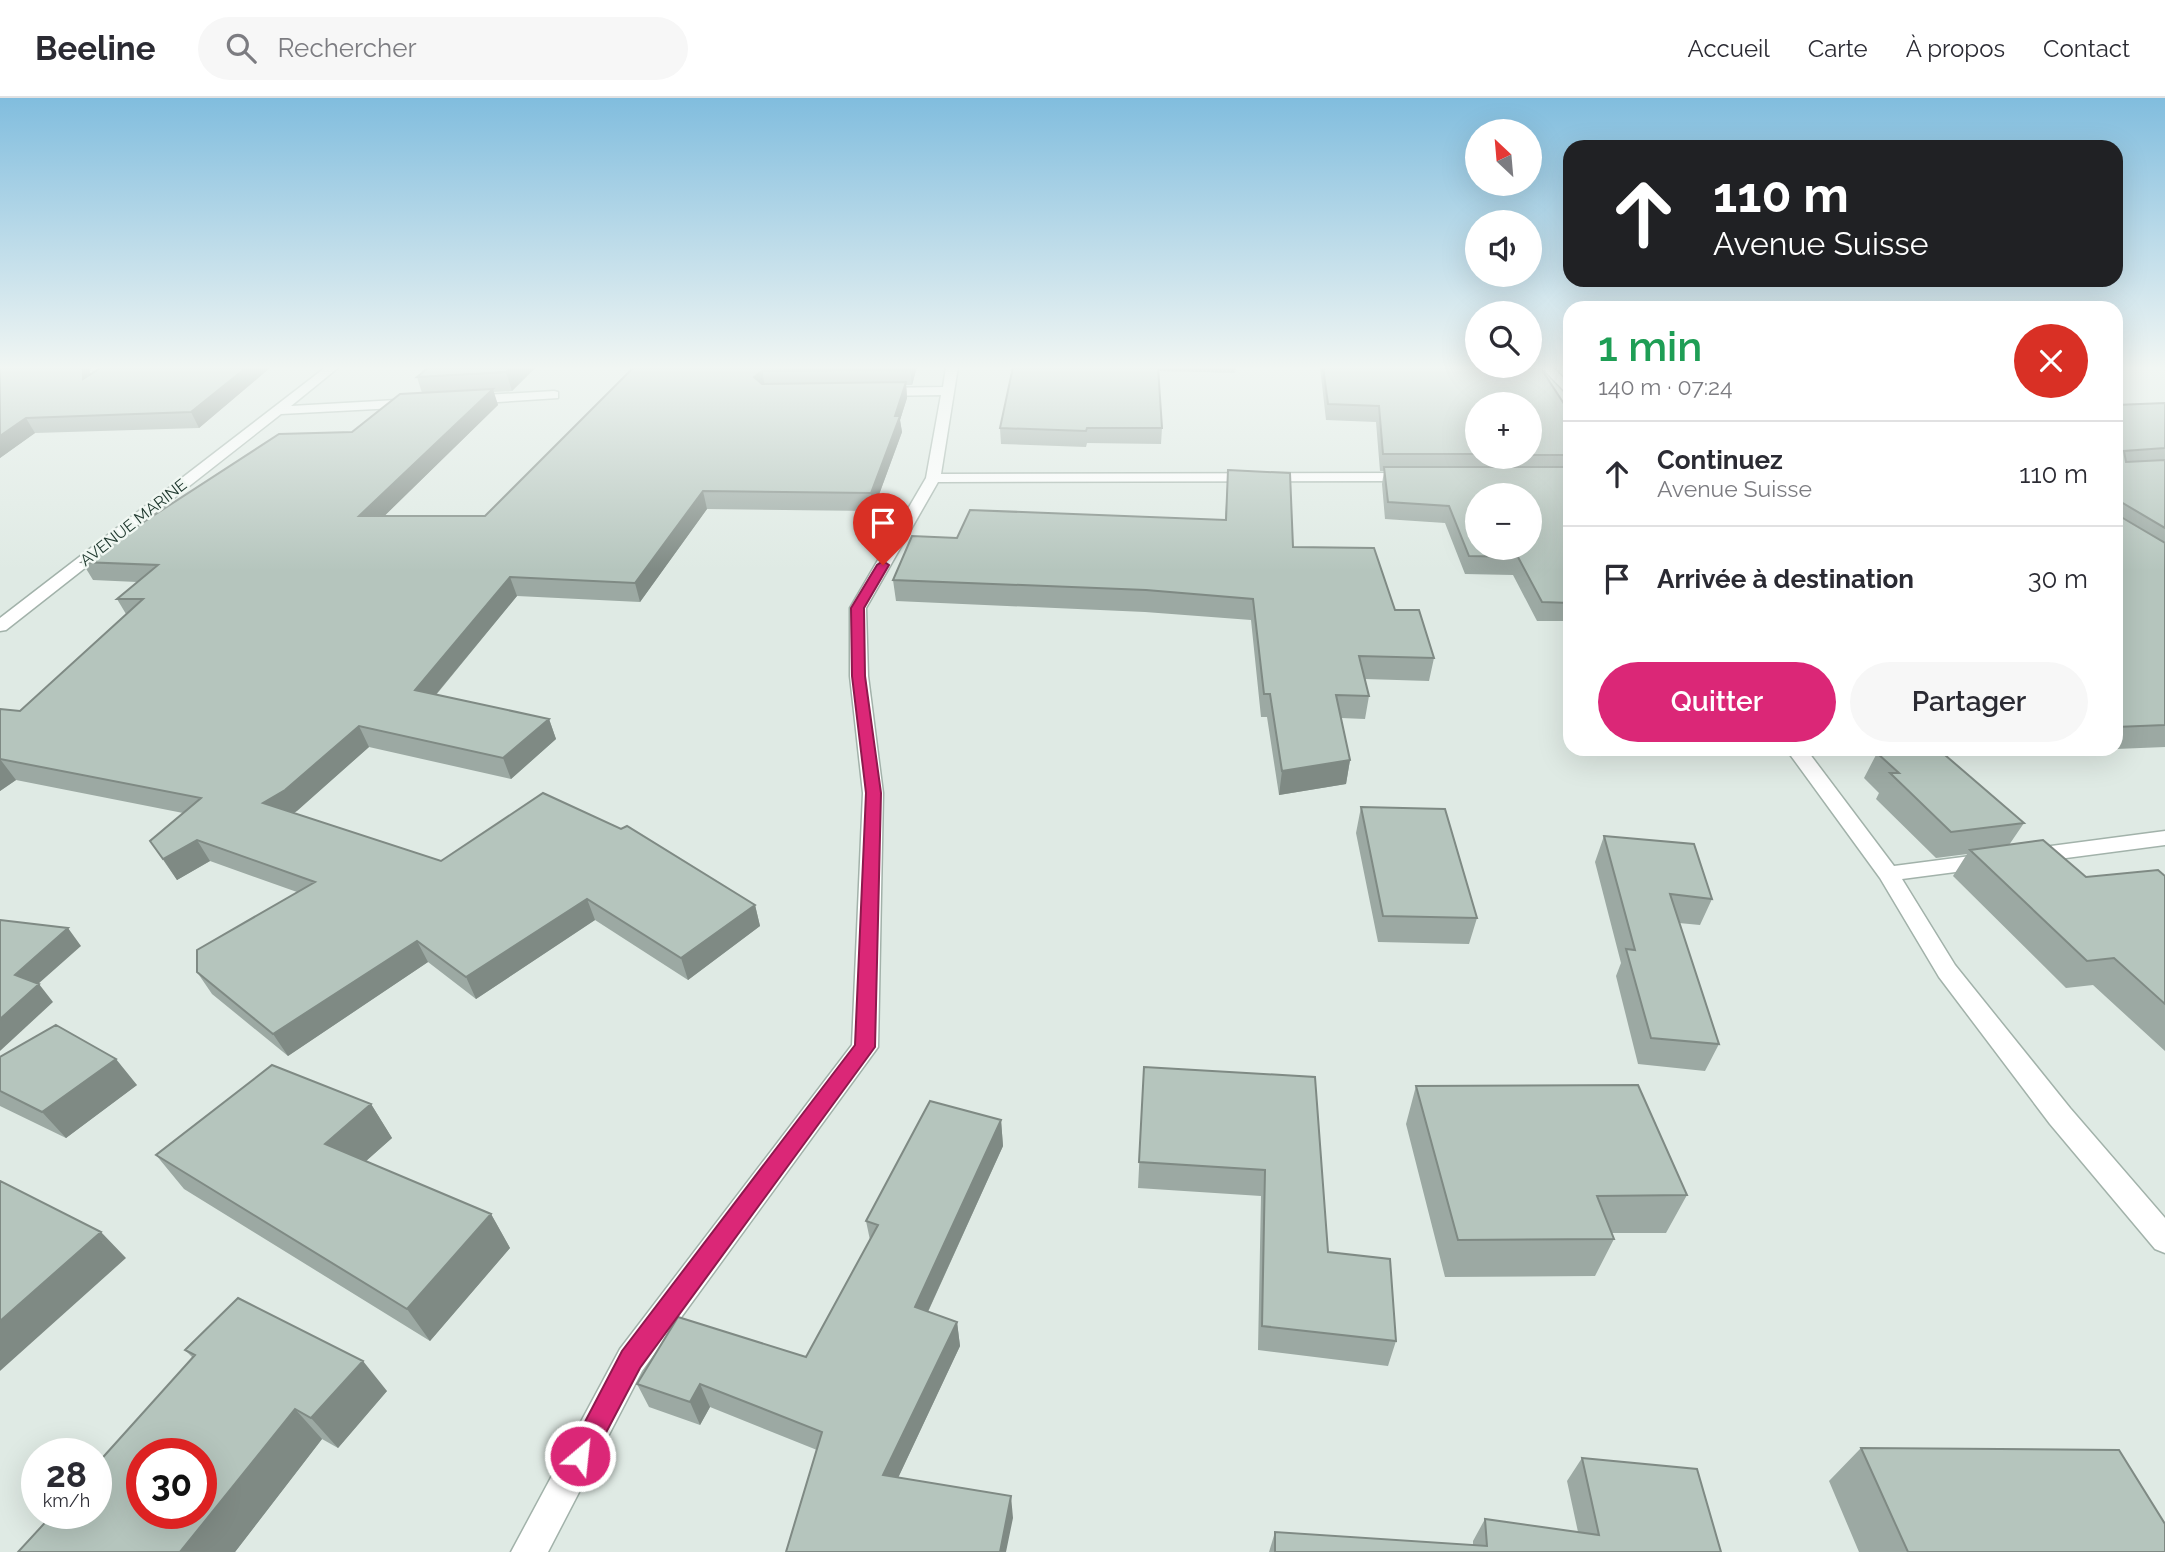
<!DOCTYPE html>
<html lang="fr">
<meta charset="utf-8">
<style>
:root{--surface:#fff;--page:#f7f7f7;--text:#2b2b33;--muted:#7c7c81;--line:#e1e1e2;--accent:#db2777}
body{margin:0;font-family:Raleway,sans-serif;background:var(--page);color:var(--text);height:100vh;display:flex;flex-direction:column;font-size:26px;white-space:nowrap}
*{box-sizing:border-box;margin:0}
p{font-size:23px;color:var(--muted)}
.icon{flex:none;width:38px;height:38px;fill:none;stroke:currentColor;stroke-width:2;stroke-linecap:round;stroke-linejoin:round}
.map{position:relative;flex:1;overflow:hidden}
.panel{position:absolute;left:1563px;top:203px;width:560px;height:455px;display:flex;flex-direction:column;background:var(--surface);border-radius:21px;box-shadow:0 7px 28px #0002}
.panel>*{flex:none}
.hud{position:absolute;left:1563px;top:42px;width:560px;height:147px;border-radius:21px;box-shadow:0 7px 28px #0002;background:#202124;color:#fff;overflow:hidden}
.needle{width:46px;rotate:334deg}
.controls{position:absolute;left:1465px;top:21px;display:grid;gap:14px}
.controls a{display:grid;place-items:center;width:77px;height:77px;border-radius:50%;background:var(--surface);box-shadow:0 7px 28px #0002;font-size:35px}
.speed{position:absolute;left:21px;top:1340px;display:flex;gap:14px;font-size:35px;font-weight:700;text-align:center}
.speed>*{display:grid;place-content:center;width:91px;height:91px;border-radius:50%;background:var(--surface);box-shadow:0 7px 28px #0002;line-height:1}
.speed small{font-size:18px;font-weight:400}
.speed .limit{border:10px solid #d22;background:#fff;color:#111}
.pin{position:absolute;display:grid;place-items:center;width:60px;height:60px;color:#fff;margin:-72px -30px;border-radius:50% 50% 50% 0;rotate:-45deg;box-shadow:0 0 7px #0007}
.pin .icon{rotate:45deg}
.me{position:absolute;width:77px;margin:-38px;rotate:28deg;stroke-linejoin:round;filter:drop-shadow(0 0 5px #0008)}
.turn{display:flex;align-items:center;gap:24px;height:147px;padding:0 35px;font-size:32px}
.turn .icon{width:91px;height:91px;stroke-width:2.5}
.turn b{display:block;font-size:49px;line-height:60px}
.round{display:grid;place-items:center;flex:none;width:74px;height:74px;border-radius:37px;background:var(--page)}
.headline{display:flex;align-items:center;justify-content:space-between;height:119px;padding:0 35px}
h1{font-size:42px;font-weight:600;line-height:52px;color:#1e9e55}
.button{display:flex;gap:14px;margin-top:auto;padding:14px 35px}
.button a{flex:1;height:80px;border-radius:42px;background:var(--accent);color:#fff;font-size:28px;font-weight:600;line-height:80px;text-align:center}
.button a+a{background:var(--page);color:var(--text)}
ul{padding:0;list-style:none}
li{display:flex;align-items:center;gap:21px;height:105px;padding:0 35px;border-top:2px solid var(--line)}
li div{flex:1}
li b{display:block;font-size:26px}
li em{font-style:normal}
header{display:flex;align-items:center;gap:42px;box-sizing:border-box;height:98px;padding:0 35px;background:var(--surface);border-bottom:2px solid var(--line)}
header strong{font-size:33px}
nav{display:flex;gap:38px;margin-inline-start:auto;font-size:24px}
.search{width:490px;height:63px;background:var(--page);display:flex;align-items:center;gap:18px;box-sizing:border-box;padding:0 24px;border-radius:38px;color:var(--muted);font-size:26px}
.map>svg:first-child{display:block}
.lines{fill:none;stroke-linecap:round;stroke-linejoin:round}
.street-casing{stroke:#a2b2aa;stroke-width:3}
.street{fill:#fff;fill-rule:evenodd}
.wall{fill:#9ca9a3;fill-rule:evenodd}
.shaded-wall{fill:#7f8a84}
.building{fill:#b5c5bd;stroke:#7f8a84;stroke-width:2;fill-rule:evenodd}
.route{fill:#db2777;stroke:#8e194d;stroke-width:2}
.labels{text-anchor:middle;stroke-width:5;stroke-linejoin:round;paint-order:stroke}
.far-street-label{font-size:16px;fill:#213a30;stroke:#f0f7f2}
</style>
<header>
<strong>Beeline</strong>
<div class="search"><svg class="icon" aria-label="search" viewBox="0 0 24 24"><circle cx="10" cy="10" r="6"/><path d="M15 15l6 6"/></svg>Rechercher</div>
<nav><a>Accueil</a><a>Carte</a><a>À propos</a><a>Contact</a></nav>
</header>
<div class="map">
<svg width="2165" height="1454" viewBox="0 0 2165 1454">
<rect width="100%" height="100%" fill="#dfeae4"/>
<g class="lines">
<g class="street-casing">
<path id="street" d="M326,269H339L291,308L414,301L420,305L414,309L281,316L6,532L0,533V520Z
M946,269H958L941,376L1411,375L1418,379L1411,383L938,384L866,510L868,578L883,695L878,949L642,1273L548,1454H511L620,1251L852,947L863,695L850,578V510L926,380L941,297L879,298L873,294L879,290L943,289Z
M1541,269H1553L1570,287V299Z
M554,293L558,294V300L467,306L461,302L467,298Z
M1786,651H1806L1894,768L1986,756L1994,758L1997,763L1994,768L1986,770L1902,781L1955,867L2070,1010L2165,1120V1155L2155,1151L2050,1026L1939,879L1880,780Z
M2165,733V747L2029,765L2021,763L2018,758L2021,753L2029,751Z"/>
</g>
<use href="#street" class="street"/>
</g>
<path class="wall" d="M0,269H90V276L102,269H271L199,330L35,335L0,360Z
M429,269H536L512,293L493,294L498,307L384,418H485L634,269H917L912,287H906L907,300L900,322L902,334L873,413L707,411L640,504L517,498L436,597L549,621L556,641L511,681L369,649L294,715L441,763L755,807L760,828L688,882L595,822L476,901L428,864L288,958L212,896L197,874L297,794L210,763L177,782L150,743L183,715L16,682L0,693V611L20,613L126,516L117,501L137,484L93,482L82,464L352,334L422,295L417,279Z
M1013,269H1236L1235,275L1158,273L1162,330L1161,346L1087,345L1086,349L1001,346L1000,330Z
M1320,269H1540L1570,315V523H1537L1513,477L1465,476L1445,425L1385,421L1382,386L1384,373H1380L1376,324L1326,322ZM1477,306H1530V359H1477Z
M2165,305V649L2116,651V307Z
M1228,372L1293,449L1395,512L1434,560L1429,583L1365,581L1369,598L1365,621L1341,620L1350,662L1346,686L1279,697L1267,619H1261L1251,522L1145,514L896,503L893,482L957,440L1225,422Z
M2068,651H2114L2071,653Z
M1877,655L2024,725L2009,747L2086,779L2165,778V953L2093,887L2066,890L1953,778L1967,756L1936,760L1876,701L1879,695L1864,680Z
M1361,709L1477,820L1469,846L1378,844L1356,735Z
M1604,738L1712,801L1700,827L1679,825L1719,946L1705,973L1638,966L1616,878L1621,865L1595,764Z
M0,959L137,987L66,1040L0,1008Z
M1144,969L1315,979L1328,1154L1396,1243L1388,1268L1258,1252L1261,1098L1138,1090Z
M1416,988L1687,1097L1666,1135H1611L1614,1141L1595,1178L1445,1179L1406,1026Z
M371,1006L392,1040L366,1063L491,1116L510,1150L430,1243L184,1091L156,1057Z
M1001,1022L1003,1048L928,1214L957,1224L960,1248L898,1380L1013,1420L817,1352L710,1309L700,1327L649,1309L637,1286L806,1259L870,1142L866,1123Z
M185,1252L387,1293L338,1350L322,1341L235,1454H18L193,1260Z
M1861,1350L2165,1454H1859L1829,1383Z
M1582,1360L1721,1454H1269L1275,1434L1473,1447V1443L1485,1421L1578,1434L1567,1383Z"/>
<path class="shaded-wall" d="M83,269H90L91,296L83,281Z
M247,269H271L199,330L191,314Z
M511,269H536L512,293L506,274Z
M911,269H917L912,287L910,271Z
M762,273L765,288L754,279Z
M906,284L907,300L900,322L902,334L873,413L871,395Z
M493,291L498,307L366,436L359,418Z
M26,320L35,335L0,360V338Z
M703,393L707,411L640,504L635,485Z
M510,479L517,498L423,612L415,592Z
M549,621L556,641L511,681L503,660Z
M359,628L369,649L297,713L275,726L263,705Z
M0,661L16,682L0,693Z
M1350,662L1346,686L1279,697L1282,673Z
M197,742L210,763L177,782L163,761Z
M587,801L595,822L476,901L466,879Z
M755,807L760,828L688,882L681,860Z
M68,830L81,848L29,894L15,877Z
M417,843L428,864L288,958L273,936Z
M39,886L53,904L0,953V921Z
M116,961L137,987L66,1040L42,1014Z
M371,1006L392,1040L348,1079L325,1046Z
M1001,1022L1003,1048L919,1233L915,1209Z
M491,1116L510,1150L430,1243L407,1211Z
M101,1134L126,1160L0,1273V1223Z
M957,1224L960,1248L889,1399L883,1377Z
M363,1263L387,1293L338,1350L311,1320Z
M700,1286L710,1309L700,1327L690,1304Z
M295,1311L322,1341L235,1454H180Z
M1011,1398L1013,1420L1006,1454H1000Z"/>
<path class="building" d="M0,269H83V281L102,269H247L191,314L26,320L0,338Z
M429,269H511L506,274L417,279Z
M634,269H911L910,271L762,273L754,279L762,286L906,284L895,318H900L871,395L703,393L635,485L510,479L415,592L549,621L503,660L359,628L285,692L263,705L441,763L543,695L621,731L627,728L755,807L681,860L587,801L466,879L417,843L273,936L197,874V852L315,784L197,742L163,761L150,743L201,700L0,661V611L20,613L143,501H117L158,467L82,464L279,336L352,334L400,296L493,291L359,418H485Z
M1013,269H1158L1162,330H1087L1086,333L1000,330Z
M1323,269H1540L1570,315V357H1530V306H1477V356H1383L1379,308L1328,306Z
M2165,305V350L2124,353L2126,364L2165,362V430L2116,401V307Z
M1384,369H1570V505L1542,504L1518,459L1469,458L1449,408L1388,404ZM1477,397H1530V450H1477Z
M1228,372L1290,375L1293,449L1374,450L1395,512H1419L1434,560L1359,558L1369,598L1336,597L1350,662L1282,673L1270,596H1264L1253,501L1146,492L893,482L912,438L957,440L970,412L1226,422Z
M2116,416L2165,445V627L2116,629Z
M1923,651H1938L2024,725L1951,734L1890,675H1899L1877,655Z
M1361,709L1445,711L1477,820L1383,818Z
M1604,738L1694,746L1712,801L1670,796L1719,946L1651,940L1626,851L1635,852Z
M2043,742L2086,779L2158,772L2165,778V906L2114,860L2087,863L1970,752Z
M0,822L68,830L15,877L39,886L0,921Z
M56,927L116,961L42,1014L0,993V959Z
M272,967L371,1006L325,1046L491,1116L407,1211L156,1057Z
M1144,969L1315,979L1328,1154L1390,1161L1396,1243L1262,1228L1265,1072L1139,1064Z
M1638,987L1687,1097L1597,1098L1614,1141L1458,1142L1416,988Z
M930,1003L1001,1022L915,1209L957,1224L883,1377L1011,1398L1000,1454H786L822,1334L700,1286L690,1304L637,1286L678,1219L806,1259L878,1127L866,1123Z
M0,1083L101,1134L0,1223Z
M238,1200L363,1263L311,1320L295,1311L180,1454H18L53,1416H96V1367L195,1257L185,1252ZM142,1356H201V1416H142Z
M1861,1350L2119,1352L2165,1426V1454H1908Z
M1582,1360L1697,1371L1721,1454H1275V1434L1487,1448L1485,1421L1599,1437Z"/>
<linearGradient id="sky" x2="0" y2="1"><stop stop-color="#81bdde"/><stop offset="0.57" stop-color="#f1f6f3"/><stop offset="1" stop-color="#f1f6f3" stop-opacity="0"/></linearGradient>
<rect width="2165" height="473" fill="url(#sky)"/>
<path class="route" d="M883,463L889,467L864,510L865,578L881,695L875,949L640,1270L589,1367L580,1371L571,1367L567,1358L622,1253L855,947L866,695L852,578L851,510L877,467Z"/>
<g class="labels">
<g class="far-street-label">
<text transform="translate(133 424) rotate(-38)" y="6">AVENUE MARINE</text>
</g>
</g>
</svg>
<div class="controls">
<a><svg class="needle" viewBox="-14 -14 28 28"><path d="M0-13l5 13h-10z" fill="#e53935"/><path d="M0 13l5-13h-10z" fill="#7c7c81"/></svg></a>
<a><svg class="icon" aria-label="sound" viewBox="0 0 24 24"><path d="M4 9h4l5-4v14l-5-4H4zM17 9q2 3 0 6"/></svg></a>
<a><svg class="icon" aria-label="search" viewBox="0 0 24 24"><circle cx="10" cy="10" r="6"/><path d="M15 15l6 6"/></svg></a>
<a>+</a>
<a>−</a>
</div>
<div class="speed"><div>28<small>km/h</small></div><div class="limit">30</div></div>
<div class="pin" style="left:883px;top:467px;background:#d93025"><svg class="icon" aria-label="arrive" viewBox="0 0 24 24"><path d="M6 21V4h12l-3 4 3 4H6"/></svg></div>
<svg class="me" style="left:580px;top:1358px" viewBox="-20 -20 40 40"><circle r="17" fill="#db2777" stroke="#fff" stroke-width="3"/><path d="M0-11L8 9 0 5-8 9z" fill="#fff"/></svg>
<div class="hud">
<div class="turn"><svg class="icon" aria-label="ahead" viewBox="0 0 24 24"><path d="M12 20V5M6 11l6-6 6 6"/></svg><div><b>110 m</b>Avenue Suisse</div></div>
</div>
<section class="panel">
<div class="headline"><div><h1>1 min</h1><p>140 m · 07:24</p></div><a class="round" style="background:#d93025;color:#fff"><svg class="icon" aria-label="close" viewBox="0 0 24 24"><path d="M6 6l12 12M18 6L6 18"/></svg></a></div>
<ul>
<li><svg class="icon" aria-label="ahead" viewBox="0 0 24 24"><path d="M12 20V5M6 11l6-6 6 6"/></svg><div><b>Continuez</b><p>Avenue Suisse</p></div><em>110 m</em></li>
<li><svg class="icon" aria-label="arrive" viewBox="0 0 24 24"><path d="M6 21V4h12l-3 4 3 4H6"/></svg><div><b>Arrivée à destination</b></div><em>30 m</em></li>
</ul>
<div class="button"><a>Quitter</a><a>Partager</a></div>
</section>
</div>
